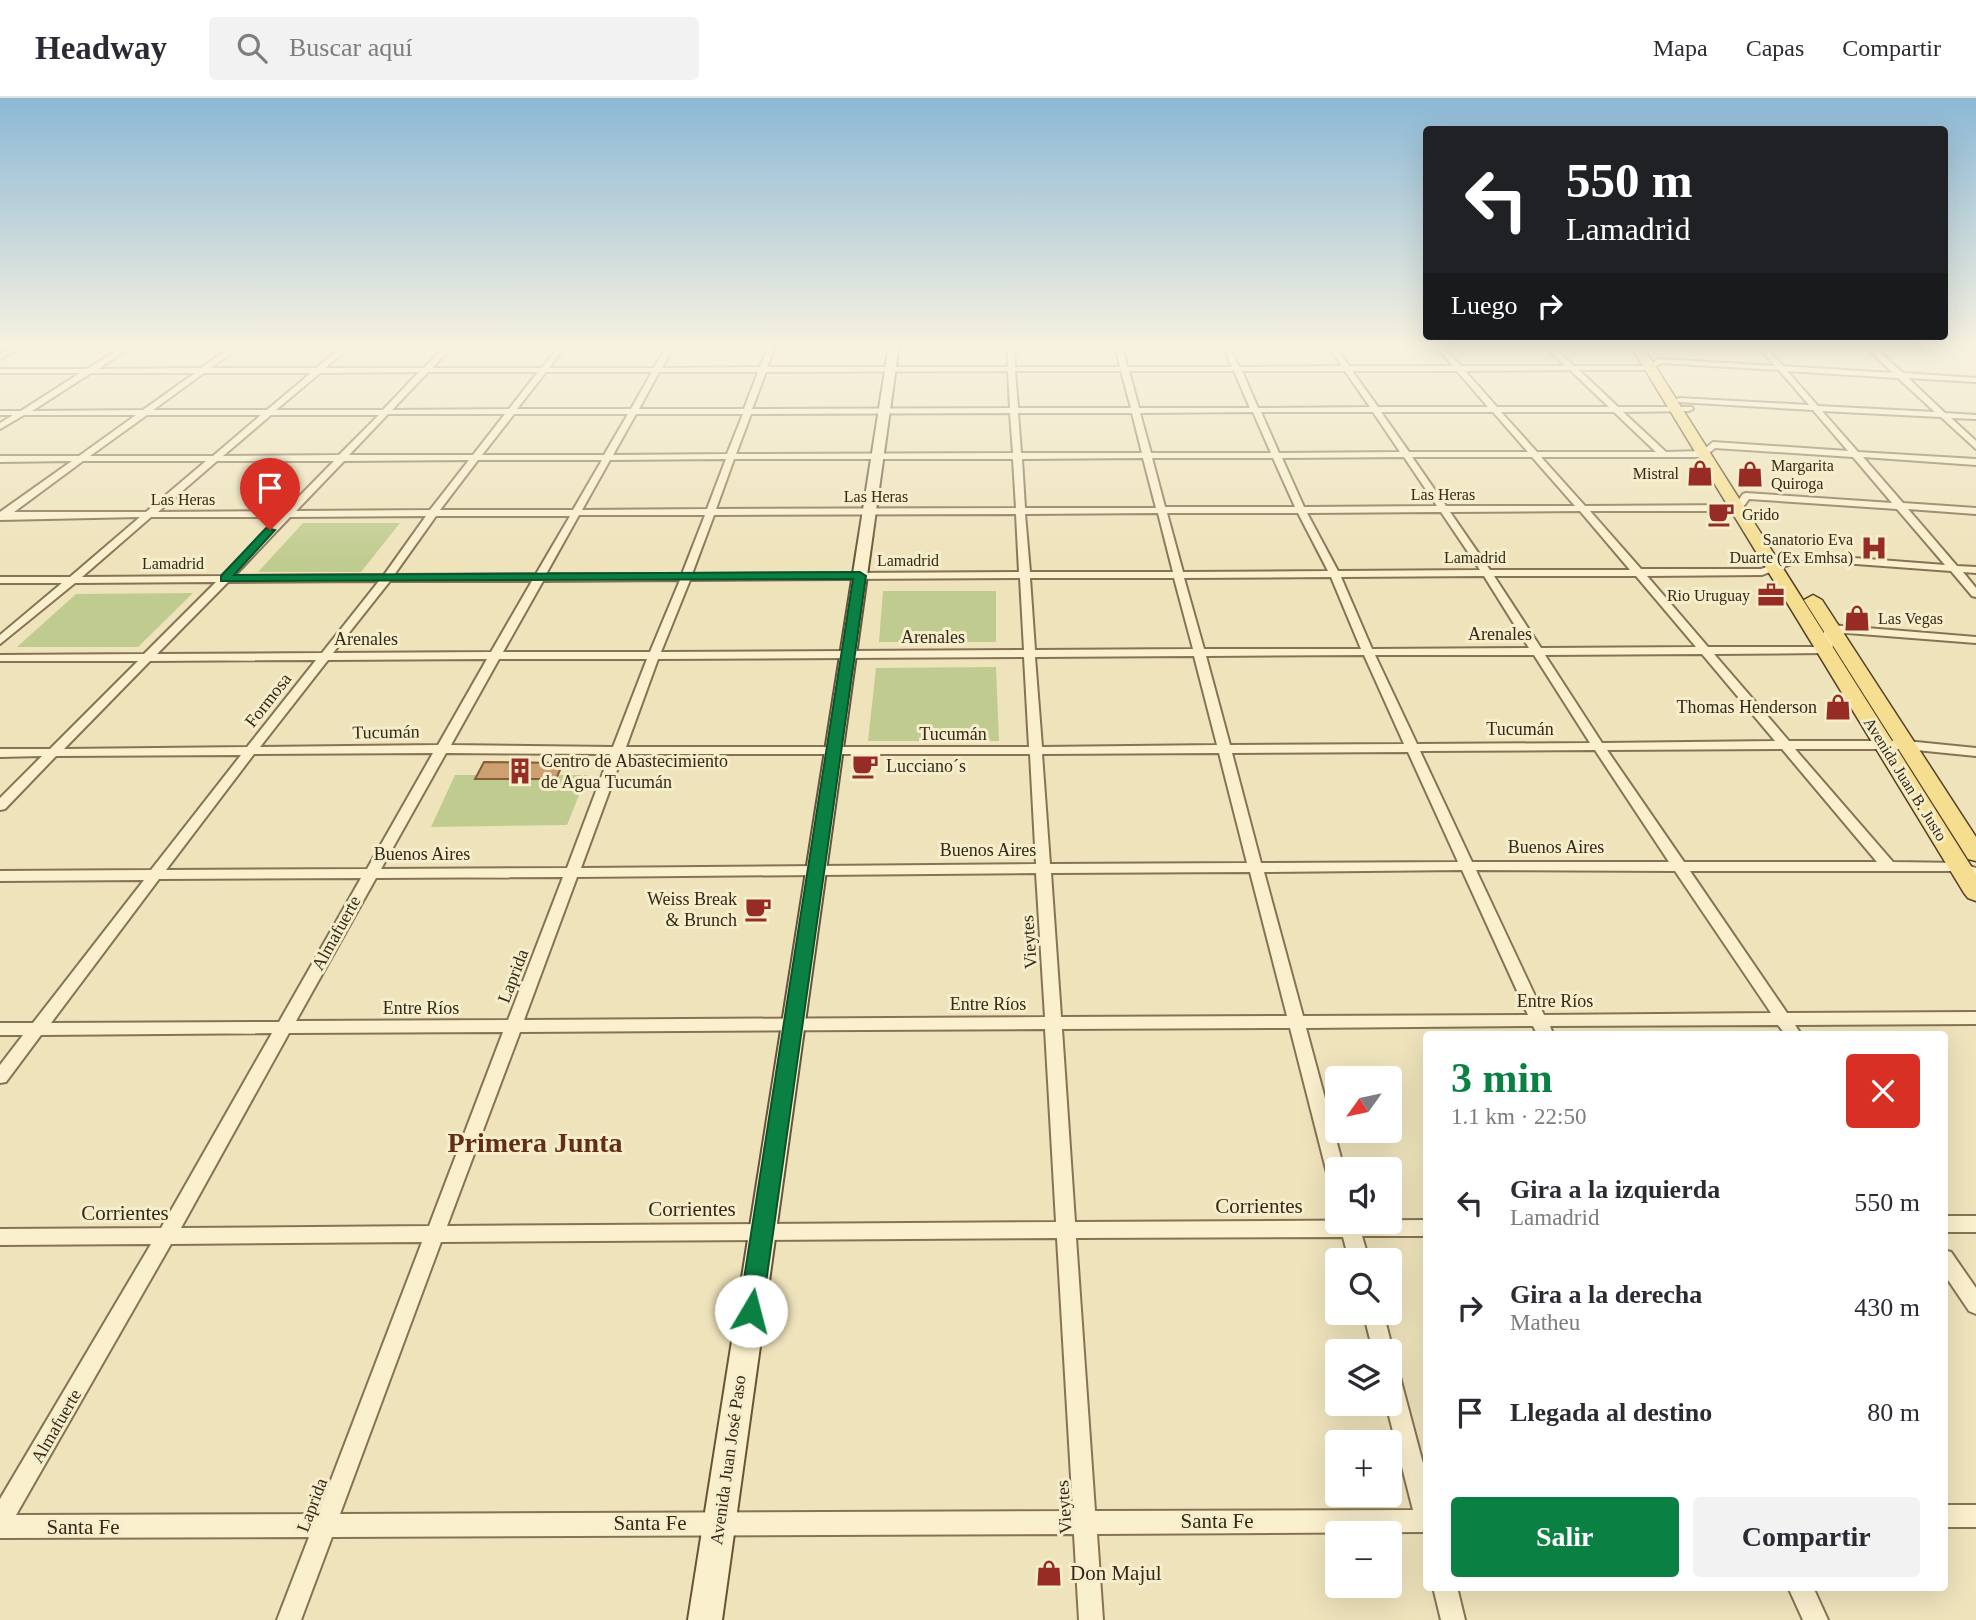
<!DOCTYPE html>
<html lang="es">
<meta charset="utf-8">
<style>
:root{--surface:#fff;--page:#f2f2f3;--text:#2b2b33;--muted:#7c7c81;--line:#e1e1e2;--accent:#0b8043}
body{margin:0;font-family:"Times New Roman",serif;background:var(--page);color:var(--text);height:100vh;display:flex;flex-direction:column;font-size:26px;white-space:nowrap}
*{box-sizing:border-box;margin:0}
p{font-size:23px;color:var(--muted)}
.icon{flex:none;width:38px;height:38px;fill:none;stroke:currentColor;stroke-width:2;stroke-linecap:round;stroke-linejoin:round}
.map{position:relative;flex:1;overflow:hidden}
.side{position:absolute;left:1423px;top:933px;width:525px;height:560px;display:flex;flex-direction:column;background:var(--surface);border-radius:7px;box-shadow:0 7px 28px #0002}
.side>*{flex:none}
.banner{position:absolute;left:1423px;top:28px;width:525px;height:214px;border-radius:7px;box-shadow:0 7px 28px #0002;background:#202124;color:#fff;overflow:hidden}
.needle{width:46px;rotate:237deg}
.controls{position:absolute;left:1325px;top:968px;display:grid;gap:14px}
.controls a{display:grid;place-items:center;width:77px;height:77px;border-radius:7px;background:var(--surface);box-shadow:0 7px 28px #0002;font-size:35px}
.pin{position:absolute;display:grid;place-items:center;width:60px;height:60px;color:#fff;margin:-72px -30px;border-radius:50% 50% 50% 0;rotate:-45deg;box-shadow:0 0 7px #0007}
.pin .icon{rotate:45deg}
.me{position:absolute;width:77px;margin:-38px;rotate:8deg;stroke-linejoin:round;filter:drop-shadow(0 0 5px #0008)}
.turn{display:flex;align-items:center;gap:24px;height:147px;padding:0 28px;font-size:32px}
.turn .icon{width:91px;height:91px;stroke-width:2.5}
.turn b{display:block;font-size:49px;line-height:60px}
.then{display:flex;align-items:center;height:66px;padding:0 28px;background:#0003;gap:14px;font-size:26px}
.round{display:grid;place-items:center;flex:none;width:74px;height:74px;border-radius:7px;background:var(--page)}
.overview{display:flex;align-items:center;justify-content:space-between;height:119px;padding:0 28px}
h1{font-size:42px;font-weight:600;line-height:52px;color:var(--accent)}
.cta{display:flex;gap:14px;margin-top:auto;padding:14px 28px}
.cta a{flex:1;height:80px;border-radius:7px;background:var(--accent);color:#fff;font-size:28px;font-weight:600;line-height:80px;text-align:center}
.cta a+a{background:var(--page);color:var(--text)}
ul{padding:0;list-style:none}
li{display:flex;align-items:center;gap:21px;height:105px;padding:0 28px}
li div{flex:1}
li b{display:block;font-size:26px}
li em{font-style:normal}
header{display:flex;align-items:center;gap:42px;box-sizing:border-box;height:98px;padding:0 35px;background:var(--surface);border-bottom:2px solid var(--line)}
header strong{font-size:33px}
nav{display:flex;gap:38px;margin-inline-start:auto;font-size:24px}
.search{width:490px;height:63px;background:var(--page);display:flex;align-items:center;gap:18px;box-sizing:border-box;padding:0 24px;border-radius:7px;color:var(--muted);font-size:26px}
.map>svg:first-child{display:block}
.green{fill:#c0cc8f}
.building{fill:#ce9f6f;stroke:#855e3a;stroke-width:2}
.lines{fill:none;stroke-linecap:round;stroke-linejoin:round}
.minor-casing{stroke:#867355;stroke-width:4}
.secondary-casing{stroke:#675438;stroke-width:4}
.primary-casing{stroke:#53402a;stroke-width:3}
.minor{fill:#faf0ce;fill-rule:evenodd}
.secondary{fill:#faf0ce;fill-rule:evenodd}
.primary{fill:#f5de90;fill-rule:evenodd}
.route{fill:#0b8043;stroke:#07532c;stroke-width:2}
.labels{text-anchor:middle;stroke-width:6;stroke-linejoin:round;paint-order:stroke}
.far-poi-label{font-size:16px;fill:#34291a;stroke:#f6edca;text-anchor:start}
.far-street-label{font-size:16px;fill:#34291a;stroke:#f6edca}
.street-label{font-size:18px;fill:#34291a;stroke:#f6edca}
.poi-label{font-size:18px;fill:#34291a;stroke:#f6edca;text-anchor:end}
.near-street-label{font-size:21px;fill:#34291a;stroke:#f6edca}
.near-poi-label{font-size:21px;fill:#34291a;stroke:#f6edca;text-anchor:start}
.near-district-label{font-size:28px;font-weight:bold;fill:#622e18;stroke:#f6edca}
</style>
<header>
<strong>Headway</strong>
<div class="search"><svg class="icon" aria-label="search" viewBox="0 0 24 24"><circle cx="10" cy="10" r="6"/><path d="M15 15l6 6"/></svg>Buscar aquí</div>
<nav><a>Mapa</a><a>Capas</a><a>Compartir</a></nav>
</header>
<div class="map">
<svg width="1976" height="1522" viewBox="0 0 1976 1522">
<rect width="100%" height="100%" fill="#eee3bb"/>
<path class="green" d="M303,425H400L361,474H258Z
M883,493H996V544H879Z
M193,495L138,549H17L76,496Z
M996,569L999,643H868L876,570Z
M455,677H587L567,727L431,729Z"/>
<path class="building" d="M484,664L563,665L556,681H475Z"/>
<g class="lines">
<g class="minor-casing">
<path id="minor" d="M17,247H25L0,261V256Z
M126,247H134L98,271L201,270L234,247H242L211,270H316L344,247H352L325,270H424L446,247H454L432,270H542L560,247H567L549,270H654L668,247H675L662,270L760,269L769,247H776L767,269H1008L1007,247H1014L1015,269H1120L1115,247H1122L1127,269H1232L1223,247H1229L1239,269L1342,268L1328,247H1334L1349,268H1453L1435,247H1441L1461,268H1565L1544,247H1551L1574,268H1648L1659,261L1775,268L1757,247H1764L1783,268L1893,275L1864,247H1872L1903,275L1976,280V284L1908,280L1945,315L1976,317V321L1951,320L1976,343V351L1941,319L1822,313L1858,354L1976,361V367L1863,359L1903,405L1976,410V416L1908,411L1957,468L1976,469V475L1963,474L1976,490V499L1972,498L1951,473L1802,462L1762,477L1647,478L1708,549H1821L1825,530L1830,527L1976,539V545L1835,534L1832,552L1826,555L1714,556L1789,643H1906L1976,650V658L1906,651H1795L1893,764L1960,765L1976,770V780L1958,773H1690L1787,915L1976,914V926L1795,927L1801,936H1785L1778,927L1550,928L1553,936H1537L1533,928L1306,930L1344,1071H1337V1086L1331,1084L1328,1079L1290,930L1062,931L1075,1124L1426,1122V1138H1362L1369,1162H1349L1343,1139L1076,1140L1095,1413L1413,1412L1386,1306H1390V1269L1397,1272L1400,1279L1426,1377V1434L1097,1436L1103,1522H1079L1074,1436L332,1439L301,1522H277L309,1439L0,1440V1401L151,1146L0,1147V1131L161,1130L272,935L41,937L6,984L0,985V967L23,937H0V925H33L144,782L0,783V773L151,772L241,657L56,658L5,711L0,712V700L42,658L0,659V651H50L138,563H0V557L144,556L216,484L75,485L0,546V537L62,485H0V479H70L140,419L0,422V414L72,363L0,364V358H79L136,317H24L0,331V325L13,317H0V313H21L80,275H0V271H87ZM1661,265L1779,272L1809,307L1679,300L1675,302L1679,304L1813,312L1848,353L1713,344L1702,353L1666,354L1623,314L1689,313L1693,311L1692,309H1618L1579,272H1650ZM1570,272L1609,309H1497L1465,273ZM1008,273L1010,310L752,311L766,274ZM1015,273H1121L1131,310H1018ZM1129,273H1234L1250,310H1139ZM1242,273H1345L1370,309L1258,310ZM1352,273H1457L1488,309H1378ZM1787,273L1898,280L1935,314L1818,308ZM419,274L383,312H276L320,275ZM428,274H538L509,311L392,312ZM546,274H652L631,311H517ZM659,274H758L744,311H639ZM91,275H195L143,312L32,313ZM204,275H311L267,312H153ZM1253,314L1271,355H1151L1140,315ZM1261,314H1373L1400,354L1279,355ZM1381,314H1493L1528,354H1409ZM1501,314H1614L1656,354H1537ZM1010,315L1013,355L736,356L751,316ZM1018,315H1132L1142,355H1021ZM388,316H505L473,357H349ZM514,316H628L604,357H482ZM636,316H743L727,356L613,357ZM147,317H261L213,358H90ZM271,317H379L339,357L223,358ZM1715,350L1853,359L1892,405L1746,395L1743,396L1735,407L1585,408L1541,359H1704ZM1404,359L1437,408L1304,409L1282,360ZM1412,359H1532L1575,408H1446ZM1143,360L1156,410H1025L1022,361ZM1152,360H1273L1295,409H1165ZM726,361L707,411L582,412L610,362ZM734,361H1013L1016,410L716,411ZM469,362L430,412L296,413L344,363ZM478,362H602L573,412H440ZM83,363H206L146,414H14ZM217,363H334L285,413L158,414ZM1749,401L1897,411L1945,467L1801,456L1761,471H1641L1590,413H1738L1741,412ZM1580,413L1630,472H1490L1450,414ZM1441,414L1480,472L1338,473L1307,415ZM1158,415L1173,474H1030L1025,416ZM1167,415H1298L1328,473L1183,474ZM1016,416L1019,474L692,476L714,417ZM579,417H705L682,476H546ZM426,418L384,477L234,478L290,419ZM436,418H570L536,476L394,477ZM151,419H280L222,478L82,479ZM1484,478L1529,550L1372,551L1341,479ZM1494,478H1636L1696,549L1541,550ZM1331,479L1361,551H1204L1184,480ZM1020,480L1024,552L661,554L690,482ZM1030,480H1174L1193,551L1035,552ZM680,482L650,554H503L543,483ZM379,483L322,555L157,556L228,484ZM390,483H532L491,554L333,555ZM1702,556L1775,643L1602,645L1545,557ZM1364,557L1404,646L1230,647L1206,558ZM1375,557H1534L1590,645L1417,646ZM1194,558L1217,647L1042,649L1035,559ZM1024,559L1029,649H626L658,561ZM487,561L438,647L260,649L328,562ZM499,561H647L613,649L451,647ZM316,562L247,649L64,651L150,563ZM1782,651L1877,764H1684L1607,652ZM1595,652L1669,764H1472L1420,653ZM1408,654L1458,764L1261,765L1232,655ZM433,655L367,771L166,772L254,656ZM446,655L610,656L567,770L381,771ZM1219,655L1247,765L1050,766L1042,656ZM623,656H1030L1036,766L581,770ZM1462,772L1528,917L1303,918L1264,774ZM1476,772L1675,773L1771,915L1544,917ZM1250,774L1287,918L1061,919L1051,775ZM1036,775L1045,919L524,922L577,779ZM563,779L508,922L296,923L376,780ZM361,780L279,924L51,925L159,781ZM1045,931L1056,1124L447,1128L520,934ZM503,934L429,1128L181,1130L289,935ZM1057,1140L1073,1413L340,1416L441,1144ZM422,1144L318,1416L16,1417L171,1146Z
M1940,247H1976V250L1944,249Z
M1944,1118H1976V1134H1944Z
M1944,1152L1951,1154L1976,1190V1216L1969,1213L1944,1176Z
M1363,1214H1383L1393,1253L1390,1260V1253H1373Z
M1944,1407H1976V1429H1944Z
M1433,1489H1457L1465,1522H1441Z
M1788,1489H1813L1828,1522H1803Z"/>
</g>
<g class="secondary-casing">
<path id="secondary" d="M889,247H899L722,1522H688Z"/>
</g>
<g class="primary-casing">
<path id="primary" d="M1630,247H1642L1976,776V803L1968,800L1964,795Z
M1813,497L1822,502L1976,739V763L1968,761L1965,756L1804,502Z"/>
</g>
<use href="#minor" class="minor"/>
<use href="#secondary" class="secondary"/>
<use href="#primary" class="primary"/>
</g>
<linearGradient id="sky" x2="0" y2="1"><stop stop-color="#8bb8d5"/><stop offset="0.54" stop-color="#f7f2e0"/><stop offset="1" stop-color="#f7f2e0" stop-opacity="0"/></linearGradient>
<rect width="1976" height="460" fill="url(#sky)"/>
<path class="route" d="M266,430L275,432L234,477L860,474L866,478L762,1213L759,1220L751,1223L743,1220L739,1213L853,481L221,483V478Z"/>
<defs>
<g id="shop-bare" transform="scale(2.1)"><path d="M-5-2.5h2.3a2.7 3.5 0 0 1 5.4 0H5L5.5 6h-11ZM-1.5-2.5h3a1.5 2.3 0 0 0-3 0Z" fill="#962c23" stroke="#f6edca" stroke-width="2.5" paint-order="stroke"/></g>
<g id="cafe-bare" transform="scale(2.1)"><path d="M-5.5-4.5H6V0H3Q3 3.5 0 3.5H-2.5Q-5.5 3.5-5.5 0ZM3-3.2v2h1.7v-2ZM-6 4.5H4V6H-6Z" fill="#962c23" stroke="#f6edca" stroke-width="2.5" paint-order="stroke"/></g>
<g id="hospital-bare" transform="scale(2.1)"><path d="M-5-5h3v3.5h4V-5h3V5h-3V1.5h-4V5h-3Z" fill="#962c23" stroke="#f6edca" stroke-width="2.5" paint-order="stroke"/></g>
<g id="office-bare" transform="scale(2.1)"><path d="M-6-3h4V-5.5h4V-3h4V5H-6ZM-1-4.5V-3h2v-1.5ZM-6 0V1H6V0Z" fill="#962c23" stroke="#f6edca" stroke-width="2.5" paint-order="stroke"/></g>
<g id="building-bare" transform="scale(2.1)"><path d="M-4-6H4V6H1V3H-1V6H-4ZM-2.5-4.3h1.7v1.8h-1.7ZM.8-4.3h1.7v1.8H.8ZM-2.5-1h1.7V.8h-1.7ZM.8-1h1.7V.8H.8Z" fill="#962c23" stroke="#f6edca" stroke-width="2.5" paint-order="stroke"/></g>
</defs>
<g fill-rule="evenodd">
<use href="#shop-bare" x="1700" y="375"/>
<use href="#shop-bare" x="1750" y="376"/>
<use href="#cafe-bare" x="1721" y="416"/>
<use href="#hospital-bare" x="1874" y="450"/>
<use href="#office-bare" x="1771" y="497"/>
<use href="#shop-bare" x="1857" y="520"/>
<use href="#shop-bare" x="1838" y="609"/>
<use href="#cafe-bare" x="865" y="668"/>
<use href="#building-bare" x="520" y="673"/>
<use href="#cafe-bare" x="758" y="811"/>
<use href="#shop-bare" x="1049" y="1475"/>
</g>
<g class="labels">
<g class="far-poi-label">
<text x="1771" y="373">Margarita<tspan x="1771" dy="18">Quiroga</tspan></text>
<text x="1679" y="381" text-anchor="end">Mistral</text>
<text x="1742" y="422">Grido</text>
<text x="1853" y="447" text-anchor="end">Sanatorio Eva<tspan x="1853" dy="18">Duarte (Ex Emhsa)</tspan></text>
<text x="1750" y="503" text-anchor="end">Rio Uruguay</text>
<text x="1878" y="526">Las Vegas</text>
</g>
<g class="far-street-label">
<text x="1443" y="402">Las Heras</text>
<text x="876" y="404">Las Heras</text>
<text x="183" y="407">Las Heras</text>
<text x="1475" y="465">Lamadrid</text>
<text x="908" y="468">Lamadrid</text>
<text x="173" y="471">Lamadrid</text>
<text transform="translate(1906 681) rotate(58)" y="6">Avenida Juan B. Justo</text>
</g>
<g class="street-label">
<text x="1500" y="542">Arenales</text>
<text x="933" y="545">Arenales</text>
<text x="366" y="547">Arenales</text>
<text transform="translate(268 602) rotate(-52)" y="6">Formosa</text>
<text x="1520" y="637">Tucumán</text>
<text transform="translate(386 634) rotate(-1)" y="6">Tucumán</text>
<text x="953" y="642">Tucumán</text>
<text x="1556" y="755">Buenos Aires</text>
<text x="988" y="758">Buenos Aires</text>
<text x="422" y="762">Buenos Aires</text>
<text transform="translate(336 835) rotate(-61)" y="6">Almafuerte</text>
<text transform="translate(1029 844) rotate(-94)" y="6">Vieytes</text>
<text transform="translate(513 878) rotate(-69)" y="6">Laprida</text>
<text x="1555" y="909">Entre Ríos</text>
<text x="988" y="912">Entre Ríos</text>
<text x="421" y="916">Entre Ríos</text>
<text transform="translate(56 1328) rotate(-60)" y="6">Almafuerte</text>
<text transform="translate(728 1362) rotate(-82)" y="6">Avenida Juan José Paso</text>
<text transform="translate(312 1407) rotate(-69)" y="6">Laprida</text>
<text transform="translate(1064 1409) rotate(-94)" y="6">Vieytes</text>
</g>
<g class="poi-label">
<text x="1817" y="615">Thomas Henderson</text>
<text x="541" y="669" text-anchor="start">Centro de Abastecimiento<tspan x="541" dy="21">de Agua Tucumán</tspan></text>
<text x="886" y="674" text-anchor="start">Lucciano´s</text>
<text x="737" y="807">Weiss Break<tspan x="737" dy="21">&amp; Brunch</tspan></text>
</g>
<g class="near-street-label">
<text x="1259" y="1115">Corrientes</text>
<text x="692" y="1118">Corrientes</text>
<text x="125" y="1122">Corrientes</text>
<text x="1217" y="1430">Santa Fe</text>
<text x="650" y="1432">Santa Fe</text>
<text x="83" y="1436">Santa Fe</text>
</g>
<g class="near-poi-label">
<text x="1070" y="1482">Don Majul</text>
</g>
<g class="near-district-label">
<text x="535" y="1054">Primera Junta</text>
</g>
</g>
</svg>
<div class="controls">
<a><svg class="needle" viewBox="-14 -14 28 28"><path d="M0-13l5 13h-10z" fill="#e53935"/><path d="M0 13l5-13h-10z" fill="#7c7c81"/></svg></a>
<a><svg class="icon" aria-label="sound" viewBox="0 0 24 24"><path d="M4 9h4l5-4v14l-5-4H4zM17 9q2 3 0 6"/></svg></a>
<a><svg class="icon" aria-label="search" viewBox="0 0 24 24"><circle cx="10" cy="10" r="6"/><path d="M15 15l6 6"/></svg></a>
<a><svg class="icon" aria-label="layers" viewBox="0 0 24 24"><path d="M12 4l9 5-9 5-9-5zM3 14l9 5 9-5"/></svg></a>
<a>+</a>
<a>−</a>
</div>
<div class="pin" style="left:270px;top:432px;background:#d93025"><svg class="icon" aria-label="arrive" viewBox="0 0 24 24"><path d="M6 21V4h12l-3 4 3 4H6"/></svg></div>
<svg class="me" style="left:751px;top:1213px" viewBox="-20 -20 40 40"><circle r="19" fill="#fff"/><path d="M0-13L10 11 0 6-10 11z" fill="#0b8043"/></svg>
<div class="banner">
<div class="turn"><svg class="icon" aria-label="left" viewBox="0 0 24 24"><path d="M17 20v-9H6M10 6l-5 5 5 5"/></svg><div><b>550 m</b>Lamadrid</div></div>
<div class="then">Luego<svg class="icon" aria-label="right" viewBox="0 0 24 24"><path d="M7 20v-9h11M14 6l5 5-5 5"/></svg></div>
</div>
<section class="side">
<div class="overview"><div><h1>3 min</h1><p>1.1 km · 22:50</p></div><a class="round" style="background:#d93025;color:#fff"><svg class="icon" aria-label="close" viewBox="0 0 24 24"><path d="M6 6l12 12M18 6L6 18"/></svg></a></div>
<ul>
<li><svg class="icon" aria-label="left" viewBox="0 0 24 24"><path d="M17 20v-9H6M10 6l-5 5 5 5"/></svg><div><b>Gira a la izquierda</b><p>Lamadrid</p></div><em>550 m</em></li>
<li><svg class="icon" aria-label="right" viewBox="0 0 24 24"><path d="M7 20v-9h11M14 6l5 5-5 5"/></svg><div><b>Gira a la derecha</b><p>Matheu</p></div><em>430 m</em></li>
<li><svg class="icon" aria-label="arrive" viewBox="0 0 24 24"><path d="M6 21V4h12l-3 4 3 4H6"/></svg><div><b>Llegada al destino</b></div><em>80 m</em></li>
</ul>
<div class="cta"><a>Salir</a><a>Compartir</a></div>
</section>
</div>
